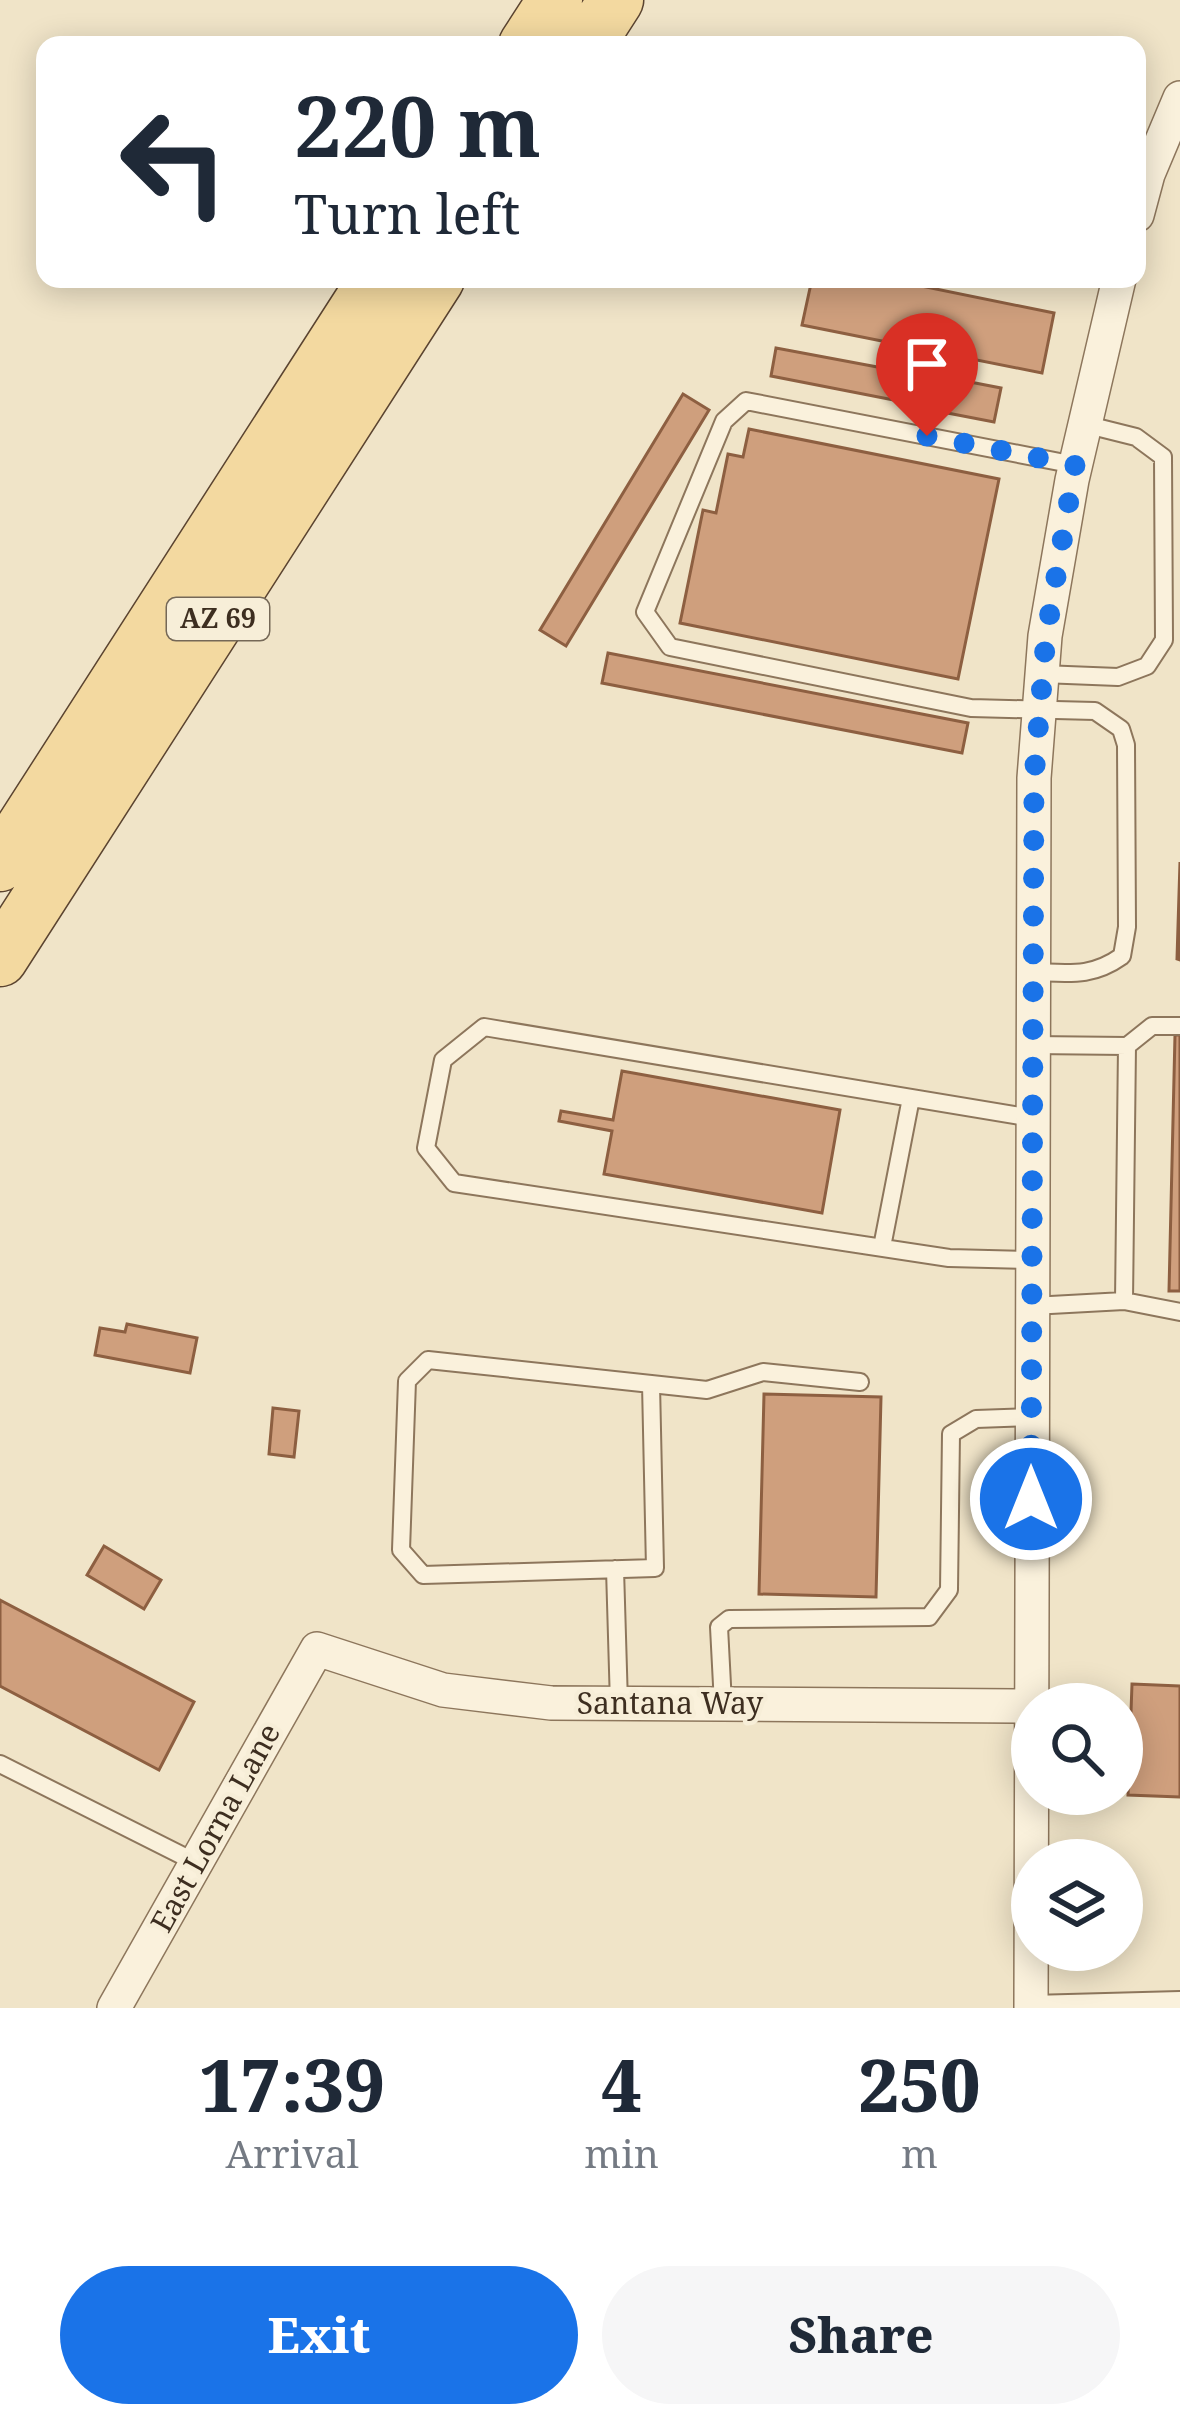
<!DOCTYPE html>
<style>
:root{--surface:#fff;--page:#f6f6f7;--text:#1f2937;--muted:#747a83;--accent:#1a73e8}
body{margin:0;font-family:"Noto Serif",serif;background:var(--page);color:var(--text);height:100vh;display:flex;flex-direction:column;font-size:45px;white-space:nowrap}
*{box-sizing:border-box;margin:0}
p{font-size:39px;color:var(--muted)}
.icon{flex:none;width:66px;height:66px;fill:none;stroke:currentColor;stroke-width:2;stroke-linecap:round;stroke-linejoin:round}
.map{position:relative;height:2008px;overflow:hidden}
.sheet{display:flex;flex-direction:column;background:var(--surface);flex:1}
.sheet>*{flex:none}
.banner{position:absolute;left:36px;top:36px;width:1110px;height:252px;border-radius:24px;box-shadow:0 6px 30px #0003;background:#fff;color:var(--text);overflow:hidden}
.buttons{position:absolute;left:1011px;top:1683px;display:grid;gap:24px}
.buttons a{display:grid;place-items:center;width:132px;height:132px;border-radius:50%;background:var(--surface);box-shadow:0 6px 30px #0003;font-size:60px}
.pin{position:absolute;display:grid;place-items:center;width:102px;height:102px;color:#fff;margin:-123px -51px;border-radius:50% 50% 50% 0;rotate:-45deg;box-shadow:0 0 12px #0007}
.pin .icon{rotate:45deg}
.me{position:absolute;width:132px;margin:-66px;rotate:0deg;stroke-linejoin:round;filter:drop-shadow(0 0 9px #0008)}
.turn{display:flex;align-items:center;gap:42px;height:252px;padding:0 60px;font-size:54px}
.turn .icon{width:156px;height:156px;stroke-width:2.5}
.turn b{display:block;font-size:84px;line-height:102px}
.eta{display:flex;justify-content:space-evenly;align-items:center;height:204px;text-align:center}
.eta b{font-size:72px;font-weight:800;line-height:84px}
.cta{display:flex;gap:24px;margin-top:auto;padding:24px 60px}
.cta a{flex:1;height:138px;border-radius:72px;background:var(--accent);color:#fff;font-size:48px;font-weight:800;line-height:138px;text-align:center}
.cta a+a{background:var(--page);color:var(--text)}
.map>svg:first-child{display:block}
.building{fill:#cf9f7d;stroke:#8d5f41;stroke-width:3}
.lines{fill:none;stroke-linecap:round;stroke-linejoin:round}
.service-casing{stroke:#8d765c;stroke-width:20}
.minor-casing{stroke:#8d765c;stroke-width:36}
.primary-casing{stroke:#5b4430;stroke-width:57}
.service{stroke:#faf1dc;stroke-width:16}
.minor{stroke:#faf1dc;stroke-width:33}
.primary{stroke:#f3d9a0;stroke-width:54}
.route{stroke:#1a73e8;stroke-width:21;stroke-dasharray:0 37.8}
.labels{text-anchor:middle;stroke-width:9;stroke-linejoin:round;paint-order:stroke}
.shield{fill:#f7eed8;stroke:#756857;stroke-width:3}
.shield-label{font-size:27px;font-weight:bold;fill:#3d2e20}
.street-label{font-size:30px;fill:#3d2e20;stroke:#f7eed8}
</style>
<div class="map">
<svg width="1180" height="2008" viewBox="0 0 1180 2008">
<rect width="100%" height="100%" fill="#f0e4c8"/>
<path class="building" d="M812,279H887L1054,313L1042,373L802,325Z
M776,348L920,375L914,404L771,376Z
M939,376L1001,388L994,422L932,410Z
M683,394L709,410L566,646L540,630Z
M749,429L999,479L958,679L680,623L703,510L716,513L728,454L743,457Z
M608,653L968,723L962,753L602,683Z
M1180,862V960L1177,959Z
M1175,1035H1180V1291H1169Z
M622,1071L840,1110L822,1213L604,1174L612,1131L559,1121L561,1111L613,1120Z
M127,1324L197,1338L190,1373L95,1355L100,1328L125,1332Z
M764,1394L881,1397L876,1597L759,1594Z
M273,1408L299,1411L294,1457L269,1454Z
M104,1546L161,1580L144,1609L87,1575Z
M0,1600L194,1702L159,1770L0,1686Z
M1132,1684L1180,1686V1797L1128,1795Z"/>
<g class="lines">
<g class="service-casing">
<path id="service" d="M1042,674L1118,677L1147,666L1164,640L1163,457L1136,437L1084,424
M1033,972C1068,973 1091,978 1122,956L1127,927L1126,745L1121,729L1095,711L971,708L670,647L645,612L724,421L746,401L1075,465
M1032,1045L1127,1046L1152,1026H1180
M882,1247L911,1098
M1032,1260L949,1258L454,1183L426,1148L443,1060L484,1027L1032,1118
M1124,1301L1127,1046
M1032,1306L1124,1301L1180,1312
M651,1384L655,1568L423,1575L401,1550L407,1381L428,1360L707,1390L763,1372L860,1382
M615,1569L619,1704
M723,1704L719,1627L729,1619L929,1617L949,1590L951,1434L976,1419L1031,1417
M0,1764L197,1863
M1031,2004L1180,2000"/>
</g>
<g class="minor-casing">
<path id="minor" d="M1137,215L1148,174L1180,98
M114,2008L317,1649L443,1690L551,1703L1030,1706
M1031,2008L1034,778L1045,636L1072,480L1119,279"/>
</g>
<g class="primary-casing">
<path id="primary" d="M526,45L555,0
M587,45L616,0
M0,864L376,279
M0,959L437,279"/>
</g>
<use href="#service" class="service"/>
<use href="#minor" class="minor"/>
<use href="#primary" class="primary"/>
</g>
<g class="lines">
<path class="route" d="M927,436L1075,465L1046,636L1034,778L1031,1499"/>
</g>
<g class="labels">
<rect class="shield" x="167" y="598" width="102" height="42" rx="9"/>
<g class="shield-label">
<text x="218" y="628">AZ 69</text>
</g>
<g class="street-label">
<text x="670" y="1714">Santana Way</text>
<text transform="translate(216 1828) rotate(-61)" y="10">East Lorna Lane</text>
</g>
</g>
</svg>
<div class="buttons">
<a><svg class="icon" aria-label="search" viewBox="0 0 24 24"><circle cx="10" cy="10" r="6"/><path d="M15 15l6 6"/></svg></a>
<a><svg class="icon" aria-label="layers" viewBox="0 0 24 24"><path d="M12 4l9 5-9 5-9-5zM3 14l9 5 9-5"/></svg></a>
</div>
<div class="pin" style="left:927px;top:436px;background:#d93025"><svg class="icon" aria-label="arrive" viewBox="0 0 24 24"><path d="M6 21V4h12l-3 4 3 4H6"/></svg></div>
<svg class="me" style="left:1031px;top:1499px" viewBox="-20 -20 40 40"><circle r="17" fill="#1a73e8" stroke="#fff" stroke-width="3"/><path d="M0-11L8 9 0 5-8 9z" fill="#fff"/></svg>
<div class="banner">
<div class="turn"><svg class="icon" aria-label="left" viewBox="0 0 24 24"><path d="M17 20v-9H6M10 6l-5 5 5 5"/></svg><div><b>220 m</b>Turn left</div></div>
</div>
</div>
<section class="sheet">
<div class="eta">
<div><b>17:39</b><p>Arrival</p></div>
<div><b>4</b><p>min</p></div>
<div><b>250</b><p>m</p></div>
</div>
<div class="cta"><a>Exit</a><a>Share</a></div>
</section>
